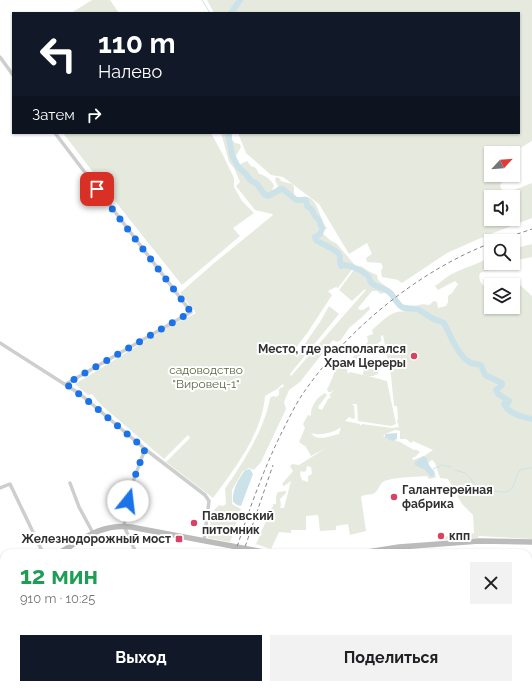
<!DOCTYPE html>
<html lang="ru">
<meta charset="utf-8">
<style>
:root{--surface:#fff;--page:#f2f2f2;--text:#202124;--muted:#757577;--accent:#111827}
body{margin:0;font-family:Raleway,sans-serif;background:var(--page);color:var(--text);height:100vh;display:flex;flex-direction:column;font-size:15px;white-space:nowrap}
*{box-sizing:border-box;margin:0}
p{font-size:13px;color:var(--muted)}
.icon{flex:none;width:22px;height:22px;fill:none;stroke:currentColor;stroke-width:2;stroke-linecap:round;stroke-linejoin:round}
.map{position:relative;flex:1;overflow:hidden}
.side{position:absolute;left:0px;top:549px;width:532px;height:140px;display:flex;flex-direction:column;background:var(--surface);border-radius:12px 12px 0 0;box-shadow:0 1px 3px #0004}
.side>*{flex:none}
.guide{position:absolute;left:12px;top:12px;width:508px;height:122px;border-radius:0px;box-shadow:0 1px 3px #0004;background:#111827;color:#fff;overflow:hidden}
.needle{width:26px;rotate:64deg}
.tools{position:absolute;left:484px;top:146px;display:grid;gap:8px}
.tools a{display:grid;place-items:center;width:36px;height:36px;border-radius:0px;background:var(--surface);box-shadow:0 1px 3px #0004;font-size:20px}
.pin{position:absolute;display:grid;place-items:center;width:34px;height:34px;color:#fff;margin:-17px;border-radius:8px;box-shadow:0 2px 6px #0006}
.me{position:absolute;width:44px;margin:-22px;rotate:16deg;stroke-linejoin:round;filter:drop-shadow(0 0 3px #0008)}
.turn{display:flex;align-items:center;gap:14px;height:84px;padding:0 20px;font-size:18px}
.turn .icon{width:52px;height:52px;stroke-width:2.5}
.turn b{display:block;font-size:28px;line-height:34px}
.then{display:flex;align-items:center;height:38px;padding:0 20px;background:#0003;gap:8px;font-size:15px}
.round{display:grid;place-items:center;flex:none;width:42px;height:42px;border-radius:0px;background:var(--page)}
.overview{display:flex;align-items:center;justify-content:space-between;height:68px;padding:0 20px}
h1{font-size:24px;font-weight:700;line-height:30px;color:#1e9e55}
.button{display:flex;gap:8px;margin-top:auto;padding:8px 20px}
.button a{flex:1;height:46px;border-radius:0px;background:var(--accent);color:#fff;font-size:16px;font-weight:700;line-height:46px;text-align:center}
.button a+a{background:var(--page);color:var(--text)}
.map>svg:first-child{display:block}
.green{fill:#e6eade;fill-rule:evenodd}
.water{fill:#cce2e9}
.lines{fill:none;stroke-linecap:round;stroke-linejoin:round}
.stream{stroke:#cce2e9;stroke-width:1}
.river{stroke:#cce2e9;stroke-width:6}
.street{stroke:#cecece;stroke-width:3.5}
.secondary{stroke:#bbb;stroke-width:5.5}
.rail{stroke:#868686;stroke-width:1;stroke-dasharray:4 3;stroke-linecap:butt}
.route{stroke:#1a73e8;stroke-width:7;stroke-dasharray:0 12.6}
.poi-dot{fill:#d94363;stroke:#fff;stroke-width:1.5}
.labels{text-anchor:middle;stroke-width:4;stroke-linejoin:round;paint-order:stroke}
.poi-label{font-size:12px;font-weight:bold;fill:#313131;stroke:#fff;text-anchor:start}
.park-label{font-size:12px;fill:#5a6a41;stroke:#fff}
</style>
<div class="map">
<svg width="532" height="689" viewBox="0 0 532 689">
<rect width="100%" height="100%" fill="#fff"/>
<path class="green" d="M92,0H110L119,13H71Z
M207,0H532V141L517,150L514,156L520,163L513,169V153H491V175H502L503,180L500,186L504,194L532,183V218L483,237L447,253L402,283L398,280L382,277L381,271L383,267L381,263L367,262L366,258L372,254L367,243L349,254L319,204L283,177L271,175L246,153L238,133H519V13H214ZM491,197H513V219H491Z
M63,133H211L222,153L234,178V187L242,201L254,213L233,228L240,236L182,285L126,215Z
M221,133H234L232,134V140L235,143L240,144L241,147L234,160L235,163L238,165L247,161L251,166L256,168L259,174C265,175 272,180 274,186L271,192L272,194L275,192L278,186L275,180L276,177L279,178L281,181L292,184L294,187V196L297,199H299L301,197C314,193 319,211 322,220C323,223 326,226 327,229H325L320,227L318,228L319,230L330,240L337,244L354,264V267L338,288L336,287L328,291L332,295L308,332L295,349L297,355L320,322L329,306L339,314L290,374L291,376L366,290L365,289L352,301L339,290L356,267L361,266L370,272L377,275L378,280L389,289L386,292L381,294L377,291H372L358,308L360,310H363L369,306L370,309L361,318L349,328L341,340L337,342L333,340L300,382L289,390L284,402L286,409L261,462L254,470L249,468L243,471L232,490V504L241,509L230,542L208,538L212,512L219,505L223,506L226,504L225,489C242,464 265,429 270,398L273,396L276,397L279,395V389L284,386L283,384L277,389L265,396C262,434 235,468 213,498L166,462L190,438L188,435L164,459L100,404L92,394L88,395L75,384L170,326L196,313L180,293L213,264L273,215L272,214L255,210L236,186L240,182L234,168L229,162Z
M532,244V257L513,261V246L520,247Z
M491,257V263H510L480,273C477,281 484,288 491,290V307H513V294H517L515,285L519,284L532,296V539L479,536L478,538L439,540L440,537L474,533L473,515L462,504L448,479L440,478L435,463L432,460L429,462L428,466L434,471L436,477L434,478L429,479L427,476C417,477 391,477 383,482C379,485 378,492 373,494C368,495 365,494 361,497L366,531L350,535L348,524L336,526V530L320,531L318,515L306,516V530H291V533L279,532L271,549L256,544L272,507H273V504H276V496L278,492L286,491V493L280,499L281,505L280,508H284L291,481L284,486L282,484L293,471L290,466L292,464L299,465L326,448L311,456L306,447L299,442L305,428L303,424L308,415L311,416C310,407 317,397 325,393L327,395L318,407L319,409L322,410L328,399L331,397L329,395L335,389L331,392H328L327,389C332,382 332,374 338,368H341L344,366L368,342L367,336L373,334L372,330C380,323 387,315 397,312C400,311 404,312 407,311C417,308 416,302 429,305L434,301L437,302L438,308L446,306L448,302V296L452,293L458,284L455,281L438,290L435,286C440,283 445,278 450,275C463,268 478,264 491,257ZM383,335L388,360V365L390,366L394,406H397L398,419L397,421L399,427L392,428L362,424L360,426V424L345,421L349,417L353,419L355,418L354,406L352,404H357L358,421L391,426L396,424L387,381L368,376H373L378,374L379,369L377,366L368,364L364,367L363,375L350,372L348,374L347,370L370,345L373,347L381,341V336ZM341,427L339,434C330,436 317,442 311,433C317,436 335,433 341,427ZM395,430L400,431V439H406L411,443L413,441L433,450L424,456L413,460L412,458L415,457L420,452L417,450H414L400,442L383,436L385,434ZM307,466L311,467L312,474L308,476V482L302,480L300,474L301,471L304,472L306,471Z
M214,685H272L276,689H214Z
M277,685H385L384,689H281Z"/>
<path class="water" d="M397,433V439L392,441L385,437V434Z
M423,456L427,458C427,466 434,468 435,475L431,477L425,470L415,465L414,463Z
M250,469L253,474L241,506L237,505L233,502C232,490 238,480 245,470Z"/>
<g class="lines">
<path class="stream" d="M202,0L210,13
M433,469L442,465L451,467
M455,470L465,473L476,485
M465,483L470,486
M484,488C491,490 506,496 512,488C515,483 516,476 520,470L529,468H532
M456,492L470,486H480"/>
<path class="river" d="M231,13L240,0
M228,133L232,155L238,167L246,174L250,180L257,184L264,194L268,196L281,189H283L296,200H306L307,206L312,210L315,216L319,220L322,229L320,234L315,237L316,240C321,244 336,249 339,254C341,258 339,262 341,266C348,263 363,271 369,277C371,290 385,285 392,295C395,299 399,307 404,308C408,309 412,308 417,309C422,311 425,314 430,317C434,320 440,321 444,323C450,334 458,357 471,363C474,364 478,364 481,365L485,375L502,383V385L496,390L498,394L509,401L508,403L504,404C509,414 522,417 532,419
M0,627L4,634V638
M4,640L1,649L4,652
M11,685L14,689
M275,685L279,689
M34,689L36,688L41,689
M82,689L87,685"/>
<path class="street" d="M0,57L13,75
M55,133L191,312L66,384
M0,343L80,394L145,449L205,495L209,501L204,541
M70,483L79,507L93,533
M0,488L10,484L43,553
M136,553L124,526L130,490L145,449
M0,569L4,576
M0,597L4,591
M0,611L4,620"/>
<path class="secondary" d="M406,547L408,553
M59,553C83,539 102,523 131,527L269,553
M361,553L399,547L479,541L532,542
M0,587L4,585
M513,685L516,689"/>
<path class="rail" d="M497,241L532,229
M235,553C249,510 264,467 285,426C290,416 296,404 302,395C346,330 418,271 491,243
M243,553L273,465
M193,689L194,685"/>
</g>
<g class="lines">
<path class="route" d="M97,189L191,312L66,384L87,400L145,449L130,490L128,501"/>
</g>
<g class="poi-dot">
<circle cx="414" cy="356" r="4"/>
<circle cx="394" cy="497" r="4"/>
<circle cx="194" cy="523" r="4"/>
<circle cx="441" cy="536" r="4"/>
<rect x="175" y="535" width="8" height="8" rx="2"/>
</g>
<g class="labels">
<g class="poi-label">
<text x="406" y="353" text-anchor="end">Место, где располагался<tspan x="406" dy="14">Храм Цереры</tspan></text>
<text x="402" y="494">Галантерейная<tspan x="402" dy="14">фабрика</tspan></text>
<text x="202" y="520">Павловский<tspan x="202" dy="14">питомник</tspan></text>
<text x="449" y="540">кпп</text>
<text x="171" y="543" text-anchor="end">Железнодорожный мост</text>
</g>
<g class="park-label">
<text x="206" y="374">садоводство<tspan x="206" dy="14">"Вировец-1"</tspan></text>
</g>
</g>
</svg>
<div class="tools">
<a><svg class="needle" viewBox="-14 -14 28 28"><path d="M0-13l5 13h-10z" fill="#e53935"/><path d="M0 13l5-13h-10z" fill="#757577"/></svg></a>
<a><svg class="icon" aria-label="sound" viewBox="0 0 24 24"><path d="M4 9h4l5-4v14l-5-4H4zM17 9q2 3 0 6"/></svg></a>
<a><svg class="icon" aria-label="search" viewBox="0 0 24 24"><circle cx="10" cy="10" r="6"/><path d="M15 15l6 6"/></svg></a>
<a><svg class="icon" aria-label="layers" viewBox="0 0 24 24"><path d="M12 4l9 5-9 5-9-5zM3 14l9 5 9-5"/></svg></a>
</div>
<div class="pin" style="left:97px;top:189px;background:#d93025"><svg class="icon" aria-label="arrive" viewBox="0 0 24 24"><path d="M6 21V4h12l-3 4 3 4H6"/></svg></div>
<svg class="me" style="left:128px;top:501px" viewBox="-20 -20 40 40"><circle r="19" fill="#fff"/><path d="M0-13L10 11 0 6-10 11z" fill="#1a73e8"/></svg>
<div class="guide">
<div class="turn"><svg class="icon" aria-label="left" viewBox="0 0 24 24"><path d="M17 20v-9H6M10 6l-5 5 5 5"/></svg><div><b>110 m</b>Налево</div></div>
<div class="then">Затем<svg class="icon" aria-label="right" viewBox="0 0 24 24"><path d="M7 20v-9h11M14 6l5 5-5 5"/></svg></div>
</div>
<section class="side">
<div class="overview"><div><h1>12 мин</h1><p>910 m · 10:25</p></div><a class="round"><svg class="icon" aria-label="close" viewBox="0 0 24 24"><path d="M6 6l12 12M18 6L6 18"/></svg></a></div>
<div class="button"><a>Выход</a><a>Поделиться</a></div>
</section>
</div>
